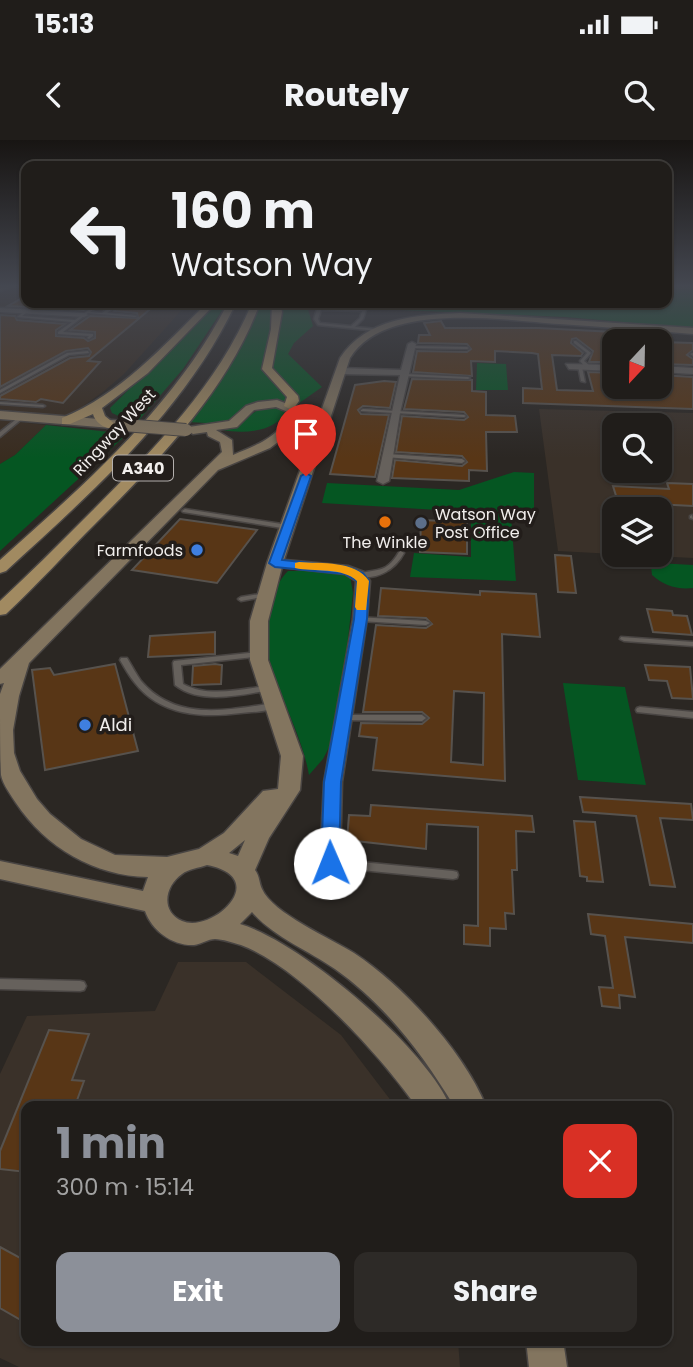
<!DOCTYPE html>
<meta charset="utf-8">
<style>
:root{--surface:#201d1a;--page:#2d2a27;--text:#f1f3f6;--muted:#a2a2a2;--line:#3d3b39;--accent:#8c9099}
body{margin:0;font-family:Poppins,sans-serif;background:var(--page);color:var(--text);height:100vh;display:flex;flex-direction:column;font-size:26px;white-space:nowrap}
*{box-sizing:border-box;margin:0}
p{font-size:23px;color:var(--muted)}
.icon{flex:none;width:38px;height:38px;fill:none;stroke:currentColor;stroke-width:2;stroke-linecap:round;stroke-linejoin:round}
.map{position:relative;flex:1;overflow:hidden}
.drawer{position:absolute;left:21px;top:961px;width:651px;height:245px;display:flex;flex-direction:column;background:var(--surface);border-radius:14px;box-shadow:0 2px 5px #0004,0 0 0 2px var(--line)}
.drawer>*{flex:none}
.banner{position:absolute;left:21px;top:21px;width:651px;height:147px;border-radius:14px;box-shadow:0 2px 5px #0004,0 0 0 2px var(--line);background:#201d1a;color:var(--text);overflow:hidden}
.needle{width:46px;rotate:202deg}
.controls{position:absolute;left:602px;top:189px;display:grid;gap:14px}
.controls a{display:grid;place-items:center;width:70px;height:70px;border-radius:14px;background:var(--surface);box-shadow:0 2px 5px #0004,0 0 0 2px var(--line);font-size:35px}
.pin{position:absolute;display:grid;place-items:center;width:60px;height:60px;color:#fff;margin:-72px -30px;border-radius:50% 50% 50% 0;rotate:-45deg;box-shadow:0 0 7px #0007}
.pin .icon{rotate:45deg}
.me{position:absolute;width:77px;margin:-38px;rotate:359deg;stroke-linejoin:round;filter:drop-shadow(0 0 5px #0008)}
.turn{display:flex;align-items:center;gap:24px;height:147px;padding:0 35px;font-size:32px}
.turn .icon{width:91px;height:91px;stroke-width:2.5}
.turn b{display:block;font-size:49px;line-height:60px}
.round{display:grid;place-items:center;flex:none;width:74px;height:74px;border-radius:14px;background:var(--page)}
.head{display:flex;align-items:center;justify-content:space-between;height:119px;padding:0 35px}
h1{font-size:42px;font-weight:700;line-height:52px;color:var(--accent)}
.primary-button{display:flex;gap:14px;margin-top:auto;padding:14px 35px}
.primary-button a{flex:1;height:80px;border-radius:14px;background:var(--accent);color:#fff;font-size:28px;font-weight:700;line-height:80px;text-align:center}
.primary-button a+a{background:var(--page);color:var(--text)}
.status{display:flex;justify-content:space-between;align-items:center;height:49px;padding:0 35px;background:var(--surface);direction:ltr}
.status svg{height:19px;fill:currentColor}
header{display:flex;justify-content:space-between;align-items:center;height:91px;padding:0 35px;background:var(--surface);font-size:32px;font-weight:700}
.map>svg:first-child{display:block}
.built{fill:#3a3129;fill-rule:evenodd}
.industrial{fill:#392c1f}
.green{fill:#055622}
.building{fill:#583616;stroke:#57524d;stroke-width:2;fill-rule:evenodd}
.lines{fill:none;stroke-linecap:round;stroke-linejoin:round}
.lane-casing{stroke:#494543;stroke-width:3}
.street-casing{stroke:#494543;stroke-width:3}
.secondary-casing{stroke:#494543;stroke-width:3}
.primary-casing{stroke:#494543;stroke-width:3}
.lane{fill:#66615c;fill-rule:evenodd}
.street{fill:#66615c;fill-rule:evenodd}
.secondary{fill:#83755f;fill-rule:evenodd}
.primary{fill:#a18a61;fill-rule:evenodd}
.secondary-bridge-casing{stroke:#494543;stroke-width:14;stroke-linecap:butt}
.secondary-bridge{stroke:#83755f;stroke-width:12}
.route{fill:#1a73e8;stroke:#114b97;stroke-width:2}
.slow{fill:#f59e0b}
.food-dot{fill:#e8710a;stroke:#221d1a;stroke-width:2.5}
.service-dot{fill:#5c6f8a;stroke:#221d1a;stroke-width:2.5}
.shop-dot{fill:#3f7fe0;stroke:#221d1a;stroke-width:2.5}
.labels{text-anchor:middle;stroke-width:7;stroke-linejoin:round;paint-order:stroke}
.far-street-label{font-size:16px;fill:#f1eeec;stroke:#221d1a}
.shield{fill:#221d1a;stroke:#b3afad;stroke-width:2}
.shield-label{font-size:16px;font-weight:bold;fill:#f1eeec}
.far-poi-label{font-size:16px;fill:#f1eeec;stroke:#221d1a;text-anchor:start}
.poi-label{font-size:18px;fill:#f1eeec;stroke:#221d1a;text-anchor:start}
</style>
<div class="status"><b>15:13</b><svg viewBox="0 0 49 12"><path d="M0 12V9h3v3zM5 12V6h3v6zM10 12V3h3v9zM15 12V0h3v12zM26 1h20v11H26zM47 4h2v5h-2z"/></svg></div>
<header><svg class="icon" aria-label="back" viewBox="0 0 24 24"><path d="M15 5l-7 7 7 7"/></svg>Routely<svg class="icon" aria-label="search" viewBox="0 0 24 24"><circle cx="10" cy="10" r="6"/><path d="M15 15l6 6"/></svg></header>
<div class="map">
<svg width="693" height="1227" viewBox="0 0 693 1227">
<rect width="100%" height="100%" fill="#2b2723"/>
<path class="built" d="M539,269L693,273V418L635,415H660V369H614V414L558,411ZM614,285H660V331H614Z
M178,822H246L341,895L395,966H26V1200L458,1201L460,1227H19L0,1218V934L27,876L155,871Z"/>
<path class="industrial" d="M0,146H26V163H188L124,234L104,251L71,275H48L0,269Z
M0,280L46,285L15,315L0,324Z"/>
<path class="green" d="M667,146H693V188L565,177L307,166L313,186L294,203L288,214L322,247L298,264C260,261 256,259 226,284L188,282L231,224L262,163H667Z
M216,163H227L183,229L126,295L0,411V324L15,315L46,285L110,292L123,278L112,273L110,268Z
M477,223L506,224L508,250H476Z
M271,265L286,270C278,292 244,294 223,290C246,285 249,270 271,265Z
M514,332L534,333V376H511L516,441L410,437L414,413L471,417V372L322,363L327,343L459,350Z
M657,423L693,425V448C677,450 663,445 652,435L651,426Z
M288,431H321L350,436L353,453L342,555L344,578L323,619L309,635C301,589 273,548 265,501C263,487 269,467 274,454C278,444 281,438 288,431Z
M563,543L625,547L646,645L578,640Z"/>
<path class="building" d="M26,156V163H94L84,170L8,166Z
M122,163L155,165L88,221L100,222L63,263L41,259L36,262L0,259V256L70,218L89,216L91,212L88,208L66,211L0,247V175L15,176L17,180L65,184L56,190V196L84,198L88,201L95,198V192L70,190L90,176L138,178L137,173L114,171Z
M441,181L445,188H538L614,192V222H589L593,211L576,198L572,199L571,203L583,213L581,216L552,215L557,250L593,251L588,232L614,233V247L660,248V235L693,237V269L523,263V248L542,249L538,214L532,213L495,211V222L471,221L472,236L413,232L417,211L467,212L471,209L467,204L418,203L419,195H430L424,183Z
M660,202L693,203V210L687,215L693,219V225L660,224Z
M412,239L472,240V251L486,252V275L515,276L517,292H486L487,331L469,330V341L392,338L395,320L462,326L467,322L462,316L396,312L402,276L464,280L468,277L464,272L404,269Z
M384,241L396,242L390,268L363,266L358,270L361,274L389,275L375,337L330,334L355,245Z
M667,343L693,344V366L618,362L613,346L669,349Z
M180,379L257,390L217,443L132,430Z
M421,380L467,382V414L420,412Z
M555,415L571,416L576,453L558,452Z
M381,448L480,455V451L536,454L540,497L502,494L505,641L373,630L377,598L359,596L361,583L422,584L429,578L422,572H363L376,485L426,488L432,484L426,478L378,476ZM454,551L484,553L483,625L451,622Z
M647,469L672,471L673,475L687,476L692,495L653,492Z
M215,492V514L148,517L150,496Z
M115,524L138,611L45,630L32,530L50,528L54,535Z
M215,524L222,525L221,544L192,545L193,526Z
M645,525L690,527L693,559L672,558L667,541L649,540Z
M580,657L691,664L693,680L660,678L675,747L650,745L636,676L583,672Z
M371,665L532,676L534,692L516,691L517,730H512L514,774L505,773L506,789L490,788V806L464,804V785L478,786V687L427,684L426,709L347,700L349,675L370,676Z
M574,681L595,682L603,742L587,741V737L580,736Z
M588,774L693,784V803L625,797L635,857L619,855L620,868L602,866L599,847L613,848L605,796L591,794Z
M49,890L89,894L72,940L84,941L76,963L61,962L59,966H26V1032L0,1029V1011Z
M0,1107L26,1121V1183L0,1168Z"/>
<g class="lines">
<g class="lane-casing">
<path id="lane" d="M98,163H102L90,172L102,173L116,163H120L107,173L137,176L135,177L88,173L63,192L93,194V196L89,199L87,198L89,196L58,194V192L72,182L17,177L25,171L27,172L22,176L75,180Z
M415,163L370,166L366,170L363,179L355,187L378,189L377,191L318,185L314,179L317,169L319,168L363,169L369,164ZM321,170L362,171L360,178L351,186L320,183L318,179Z
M574,201H576L591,213L584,221L590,226V228H586L580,221L587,213L574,203Z
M412,206L467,207L469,208L467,209L411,208Z
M88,211L89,213L69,215L0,253V250L67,213Z
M692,213H693V216L690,214Z
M578,226L582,227L585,242L581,241Z
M405,234L468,237L470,238L468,239L403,236Z
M0,262L43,265L45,266L43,267L0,264Z
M363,269L464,275L466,276L464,277L361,271V270Z
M19,277L23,278L0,297V292Z
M387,314L462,319L465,321L462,323L385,317L384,316Z
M185,369L288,385L291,387L288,389L183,372L182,371Z
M692,375L693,379L690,378V376Z
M401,411L404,413C395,430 375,442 356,435C376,427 385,436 399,412Z
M266,453L269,455L268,456L241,461L238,459L241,457Z
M357,477L426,481L430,483L426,485L360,481H357Z
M621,497L693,502V506L624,501L620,499Z
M259,512H262L263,514L262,516L181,525L183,544C209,558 239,549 267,546H270L271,548L270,550C241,555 200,565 175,545L173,523L174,521Z
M121,518H127C132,526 136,534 141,541C176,582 228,570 274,563L278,566C268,572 253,572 241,573C202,578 161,576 135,543C129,536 125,528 120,520Z
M640,567L693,572V578L637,572L636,570L637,568Z
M344,575H422L426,578L422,581L341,580L340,578Z
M330,719L453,731L457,732L458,735L457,738L453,739L330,727L326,726L325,723L326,720Z
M0,839L80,841L84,842L86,846L84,850L80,851L0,849Z"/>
</g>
<g class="street-casing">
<path id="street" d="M13,146L12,147L0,151V147Z
M0,168L84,173L88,175L84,177L0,172Z
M412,202L416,204L400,273L389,341L383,344L377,341L400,235L341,234L337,231L341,228L401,230L408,204Z
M566,224L614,225V231L569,229Z
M660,226L693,228V234L660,232Z
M275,419L348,426L364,432L370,441L367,479L342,642L340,723L337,728L330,731L323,728L320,723L324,642L353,479L356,441L345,434L270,426L268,423Z"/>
</g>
<g class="secondary-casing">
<path id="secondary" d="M460,173L693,188V194C648,190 603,187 559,184C502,180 385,161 350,218L283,423L268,481V520L303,616L300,650L269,698L255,730C260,737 259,743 262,749C272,773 332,799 354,813C404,846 463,911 486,966H454C423,915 385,864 335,829C308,810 275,798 252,772L240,784C301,802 425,907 450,966H416C379,914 301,828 241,805C234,803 222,799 215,799C208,799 201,804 194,805C173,806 152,791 145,771L0,739V721L143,751L148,737C95,736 46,708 16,663C11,655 3,645 1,635C0,617 0,574 0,554L4,543L0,544V529L222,312L220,302L208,296L207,292L193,294L187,290L189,287L229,281L246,266L258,262L277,260L298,268V281L290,293L270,308L218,330L29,523L19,556L13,590L14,613L20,631L37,659L50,674L81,699L115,715L167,717L199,709L224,693L263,651L278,649L281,616L250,520V481L267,423L340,218C366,178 416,175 460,173ZM276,267L288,272C282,297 254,306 233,315L232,300L216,290L237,287L254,270ZM245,700L238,716L229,713ZM207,725C273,738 212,794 182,781C160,771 165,746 182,734C188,729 199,728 207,725Z
M0,271L124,281L130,285L124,289L0,279Z
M526,1200H563L567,1227H529Z"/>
</g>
<g class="primary-casing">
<path id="primary" d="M207,163H216L148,233L102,268L105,276L116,285L114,288C105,290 95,282 93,274L70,284H62V278C121,254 162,207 207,163Z
M228,163H236C184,272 93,351 6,431L0,433V420C86,343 174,267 228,163Z
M252,163H260C228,250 161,318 96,383C66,413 37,445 6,474L0,475V461C29,434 57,406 85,378C150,313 216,249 252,163Z
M272,163H280L282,172L272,228L298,256L299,261L294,268L290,269L284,266L287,257L262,229L271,189Z"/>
</g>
<use href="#lane" class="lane"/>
<use href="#street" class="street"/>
<use href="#secondary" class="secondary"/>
<use href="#primary" class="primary"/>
<g class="secondary-bridge-casing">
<path id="secondary-bridge" d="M124,285L186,290"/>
</g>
<use href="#secondary-bridge" class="secondary-bridge"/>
</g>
<linearGradient id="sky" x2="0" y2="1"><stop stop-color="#181513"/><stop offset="0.46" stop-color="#444750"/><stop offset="1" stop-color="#444750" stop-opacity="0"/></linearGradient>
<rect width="693" height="318" fill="url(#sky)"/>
<path class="route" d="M306,333L311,336L282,420L348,427L363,433L369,441L367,479L341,642L339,723L337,728H324L321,723L324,642L354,479L357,441L345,434L275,427L269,423L301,336Z"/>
<path class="slow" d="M299,422C322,424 355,420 369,441L366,470H357L355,467L357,441C343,427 314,432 295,428V423Z"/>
<circle class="food-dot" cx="385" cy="382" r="7"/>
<circle class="service-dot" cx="421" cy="383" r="7"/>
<g class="shop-dot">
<circle cx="197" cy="410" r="7"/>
<circle cx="85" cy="585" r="7"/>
</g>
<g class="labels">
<g class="far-street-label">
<text transform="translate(114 292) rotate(-47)" y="6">Ringway West</text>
</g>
<rect class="shield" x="113" y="315.5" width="60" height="25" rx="5"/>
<g class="shield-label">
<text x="143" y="334">A340</text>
</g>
<g class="far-poi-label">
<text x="435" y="380">Watson Way<tspan x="435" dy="18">Post Office</tspan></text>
<text x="385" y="408" text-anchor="middle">The Winkle</text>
<text x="183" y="416" text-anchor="end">Farmfoods</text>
</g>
<g class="poi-label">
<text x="99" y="591">Aldi</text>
</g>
</g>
</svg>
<div class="controls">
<a><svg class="needle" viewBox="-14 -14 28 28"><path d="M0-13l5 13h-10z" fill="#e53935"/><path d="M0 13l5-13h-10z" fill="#a2a2a2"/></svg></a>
<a><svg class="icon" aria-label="search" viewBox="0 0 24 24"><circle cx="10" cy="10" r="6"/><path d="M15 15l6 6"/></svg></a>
<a><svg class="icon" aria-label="layers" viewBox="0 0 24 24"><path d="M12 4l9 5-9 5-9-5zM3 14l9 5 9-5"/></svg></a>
</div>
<div class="pin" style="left:306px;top:336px;background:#d93025"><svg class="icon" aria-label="arrive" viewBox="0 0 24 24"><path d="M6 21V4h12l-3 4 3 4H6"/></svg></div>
<svg class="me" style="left:330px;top:723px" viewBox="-20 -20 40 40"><circle r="19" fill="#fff"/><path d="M0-13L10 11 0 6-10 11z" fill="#1a73e8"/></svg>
<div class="banner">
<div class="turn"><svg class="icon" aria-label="left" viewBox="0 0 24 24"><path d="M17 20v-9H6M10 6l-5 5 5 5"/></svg><div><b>160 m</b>Watson Way</div></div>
</div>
<section class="drawer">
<div class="head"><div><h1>1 min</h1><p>300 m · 15:14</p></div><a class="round" style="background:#d93025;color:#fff"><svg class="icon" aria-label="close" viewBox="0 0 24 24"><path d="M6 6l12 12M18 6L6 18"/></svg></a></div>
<div class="primary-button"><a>Exit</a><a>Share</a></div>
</section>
</div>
